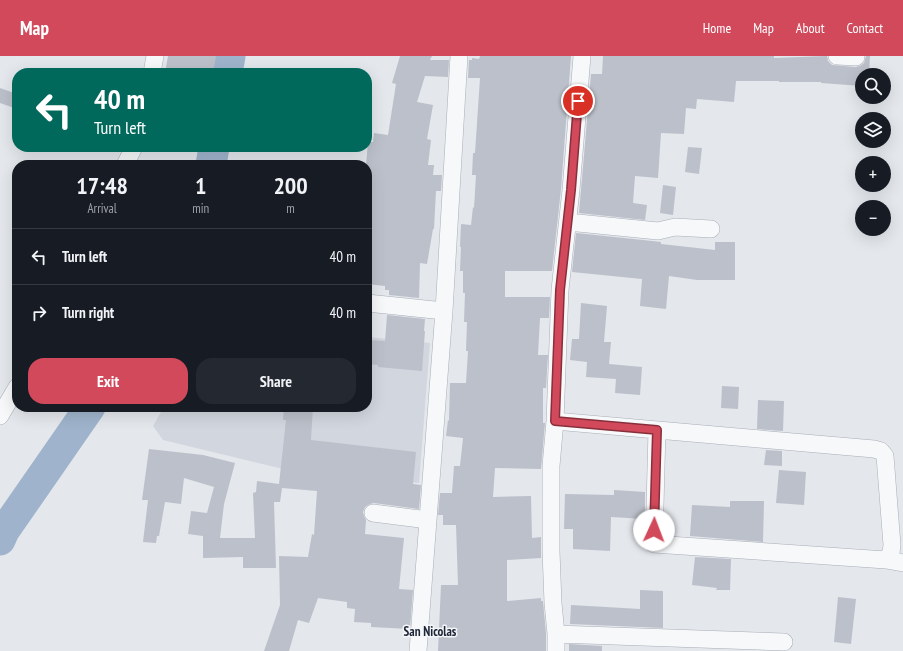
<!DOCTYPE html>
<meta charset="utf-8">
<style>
:root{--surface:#171b24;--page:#242831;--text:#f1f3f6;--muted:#9ea1a6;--line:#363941;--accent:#d1495b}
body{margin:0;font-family:"PT Sans Narrow",sans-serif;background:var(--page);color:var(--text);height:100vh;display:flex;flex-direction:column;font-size:15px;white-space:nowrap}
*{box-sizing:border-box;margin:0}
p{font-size:13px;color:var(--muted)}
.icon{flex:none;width:22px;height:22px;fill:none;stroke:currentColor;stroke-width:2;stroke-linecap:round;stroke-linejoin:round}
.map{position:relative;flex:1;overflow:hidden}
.side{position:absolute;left:12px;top:104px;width:360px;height:252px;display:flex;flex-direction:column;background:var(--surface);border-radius:16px;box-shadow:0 4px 16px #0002}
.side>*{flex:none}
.hud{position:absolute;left:12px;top:12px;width:360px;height:84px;border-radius:16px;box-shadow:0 4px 16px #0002;background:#00695c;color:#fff;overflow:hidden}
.controls{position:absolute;left:855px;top:12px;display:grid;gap:8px}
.controls a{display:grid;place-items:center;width:36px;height:36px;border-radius:50%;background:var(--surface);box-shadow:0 4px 16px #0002;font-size:20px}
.pin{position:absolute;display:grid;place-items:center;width:34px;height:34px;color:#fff;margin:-17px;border:2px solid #fff;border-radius:50%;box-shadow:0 1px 4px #0007}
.me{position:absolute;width:44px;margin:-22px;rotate:2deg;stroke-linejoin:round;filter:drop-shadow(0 0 3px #0008)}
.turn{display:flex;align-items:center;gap:14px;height:84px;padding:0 16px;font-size:18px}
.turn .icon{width:52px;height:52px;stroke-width:2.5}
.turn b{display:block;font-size:28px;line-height:34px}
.eta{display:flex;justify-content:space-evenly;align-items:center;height:68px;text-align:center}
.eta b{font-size:24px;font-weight:700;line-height:28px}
.cta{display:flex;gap:8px;margin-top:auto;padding:8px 16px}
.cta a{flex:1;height:46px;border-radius:16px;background:var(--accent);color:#fff;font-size:16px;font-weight:700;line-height:46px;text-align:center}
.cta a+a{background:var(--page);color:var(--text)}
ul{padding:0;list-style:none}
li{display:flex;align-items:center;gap:12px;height:56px;padding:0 16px;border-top:1px solid var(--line)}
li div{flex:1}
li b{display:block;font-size:15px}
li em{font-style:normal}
header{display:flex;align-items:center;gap:24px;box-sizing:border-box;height:56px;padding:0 20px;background:var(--accent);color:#fff}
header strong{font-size:19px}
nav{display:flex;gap:22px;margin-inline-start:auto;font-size:14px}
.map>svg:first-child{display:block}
.built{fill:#d2d6de}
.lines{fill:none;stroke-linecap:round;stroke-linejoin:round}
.river{stroke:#9fb4cc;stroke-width:31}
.building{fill:#bbc0ca}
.minor-casing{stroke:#a9aeb7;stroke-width:18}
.minor{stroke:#f7f8fa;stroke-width:17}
.route-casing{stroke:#882f3b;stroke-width:10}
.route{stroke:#d1495b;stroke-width:7}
.labels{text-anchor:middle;stroke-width:3;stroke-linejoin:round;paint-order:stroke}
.quarter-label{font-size:13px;font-weight:bold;fill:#1d2536;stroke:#f4f6f9}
</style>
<header>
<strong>Map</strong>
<nav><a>Home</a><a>Map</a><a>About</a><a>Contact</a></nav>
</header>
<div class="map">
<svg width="903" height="595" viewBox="0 0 903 595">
<rect width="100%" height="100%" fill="#e4e7ec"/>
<path class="built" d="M367,281L430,287L419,427L300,417L163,384L153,370L164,351H367Z"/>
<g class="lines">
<path class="river" d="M227,17L230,0
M211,109L214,91
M0,484L4,475L90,351"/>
</g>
<path class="building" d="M168,0H216L213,17H165Z
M400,0H432L430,4H449L448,21L425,20L417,46L433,49L427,83L431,84L428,109H434L433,119H442L441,135H436L434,173H433L427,208L420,207L419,242L389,239V234H385V230L367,228V180L369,181L371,133L367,132V109H366L368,86H373L374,77L388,79L396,28L392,27Z
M480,0H571L561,133L552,215H505V241H550L549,262H540L538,299H548L546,332H543V367H545L541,413L495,412L493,441L531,440L532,482L541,481V502L507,504V545L541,542V545H543L546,578V595H438L441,529H458L456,469H443V459H438L440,437H452L454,410H460L463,382L446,380L448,364L449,365L450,327H466L468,295H466L467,266H464L465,237H463V215H460L461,191H460L461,168L471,169L473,151L474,152L476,119H472L473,97H475L480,22H468L469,4H472V2L479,3Z
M603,0H774V2L827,0L828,5L832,9L855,11L860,10L864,7L866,0H870L869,19H862V30L821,27V26H779V25H736L734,46L697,43L696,53L686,52L684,78L661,77L658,122L635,120L633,147L647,149L645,164L579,157L591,18H602Z
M0,32L17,38V53L0,47Z
M688,91L702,92L699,118L685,116Z
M663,129L676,131L673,159L660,157Z
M576,177L643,184L661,186V188L715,194V186H735V224H697L669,220L666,253L640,250L642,223L572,216Z
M581,247L607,250L604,286H611L609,308L642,311L640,339L615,337L616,323L586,321L587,306L570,304L572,283H579Z
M387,259L425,263L424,275H425L422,315L378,311V309L367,308V284L385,285Z
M722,330L739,331L738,353L721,352Z
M758,344L784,345L783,375L757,373Z
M284,351H313L311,384L416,396L413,428L421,429L419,453L374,447L370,448L365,451L363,456L364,460L366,464L365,478L404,482L399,533L413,534L410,573L371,571V567L354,566L355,553L347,552V546L318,542L309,567L298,564L289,595H264L280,549L279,500L308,501L312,478L314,479L317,435L282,432L280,446H274L276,512H243V501L203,502V480L188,478L191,455L207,457L214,431L184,422L181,448L165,446L159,480H157L156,487L143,486L148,444H142L149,393L203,399L235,407L224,448L220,482H255L253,437L256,436L257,425L279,428L286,364H283Z
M766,394L782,395V410L764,409Z
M779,414L806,416L804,449L776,447Z
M614,434L645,436V463L611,461L610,495L573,493V473H564L565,438L614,439Z
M730,445H764L763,486L690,480L692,449L730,451Z
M695,501L731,503L730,534H716L717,532L692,529Z
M640,534L663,535V572L570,568L571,549L640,553Z
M838,541L856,543L851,588L834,586Z
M569,588L602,590V595H569Z"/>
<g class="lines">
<g class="minor-casing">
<path id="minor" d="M837,0L856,1
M152,17L155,0
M125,109L134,91
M568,166L658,175L675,171L711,173
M367,247L444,255
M0,360L17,331
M555,365L874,393L881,395L885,400L892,489L891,497L886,504
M657,374L654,488L886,504L903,507
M373,457L428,464
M556,578L784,586
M418,595L444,255L459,0
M556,595V578L553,547L551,495V410L555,365L560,234L571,134L582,0"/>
</g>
<use href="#minor" class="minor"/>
</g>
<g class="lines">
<g class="route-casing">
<path id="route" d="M578,45L571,134L560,234L555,365L657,374L654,474"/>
</g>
<use href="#route" class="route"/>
</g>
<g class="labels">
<g class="quarter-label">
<text x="430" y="580">San Nicolas</text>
</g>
</g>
</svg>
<div class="controls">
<a><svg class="icon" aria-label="search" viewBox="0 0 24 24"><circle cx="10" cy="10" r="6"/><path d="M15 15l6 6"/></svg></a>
<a><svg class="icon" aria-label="layers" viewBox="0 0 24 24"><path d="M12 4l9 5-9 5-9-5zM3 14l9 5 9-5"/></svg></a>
<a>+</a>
<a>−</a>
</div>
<div class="pin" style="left:578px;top:45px;background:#d93025"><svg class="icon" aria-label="arrive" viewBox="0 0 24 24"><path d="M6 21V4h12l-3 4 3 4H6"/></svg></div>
<svg class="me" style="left:654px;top:474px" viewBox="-20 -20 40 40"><circle r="19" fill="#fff"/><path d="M0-13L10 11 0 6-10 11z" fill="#d1495b"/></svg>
<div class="hud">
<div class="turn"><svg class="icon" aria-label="left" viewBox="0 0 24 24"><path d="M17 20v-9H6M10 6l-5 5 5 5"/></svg><div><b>40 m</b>Turn left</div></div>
</div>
<section class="side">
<div class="eta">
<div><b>17:48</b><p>Arrival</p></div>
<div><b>1</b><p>min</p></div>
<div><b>200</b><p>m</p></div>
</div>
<ul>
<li><svg class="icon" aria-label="left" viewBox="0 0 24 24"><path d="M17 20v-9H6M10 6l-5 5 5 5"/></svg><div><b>Turn left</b></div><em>40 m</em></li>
<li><svg class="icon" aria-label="right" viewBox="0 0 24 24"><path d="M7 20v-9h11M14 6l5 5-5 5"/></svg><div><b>Turn right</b></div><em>40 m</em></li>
</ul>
<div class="cta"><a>Exit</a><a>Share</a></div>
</section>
</div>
